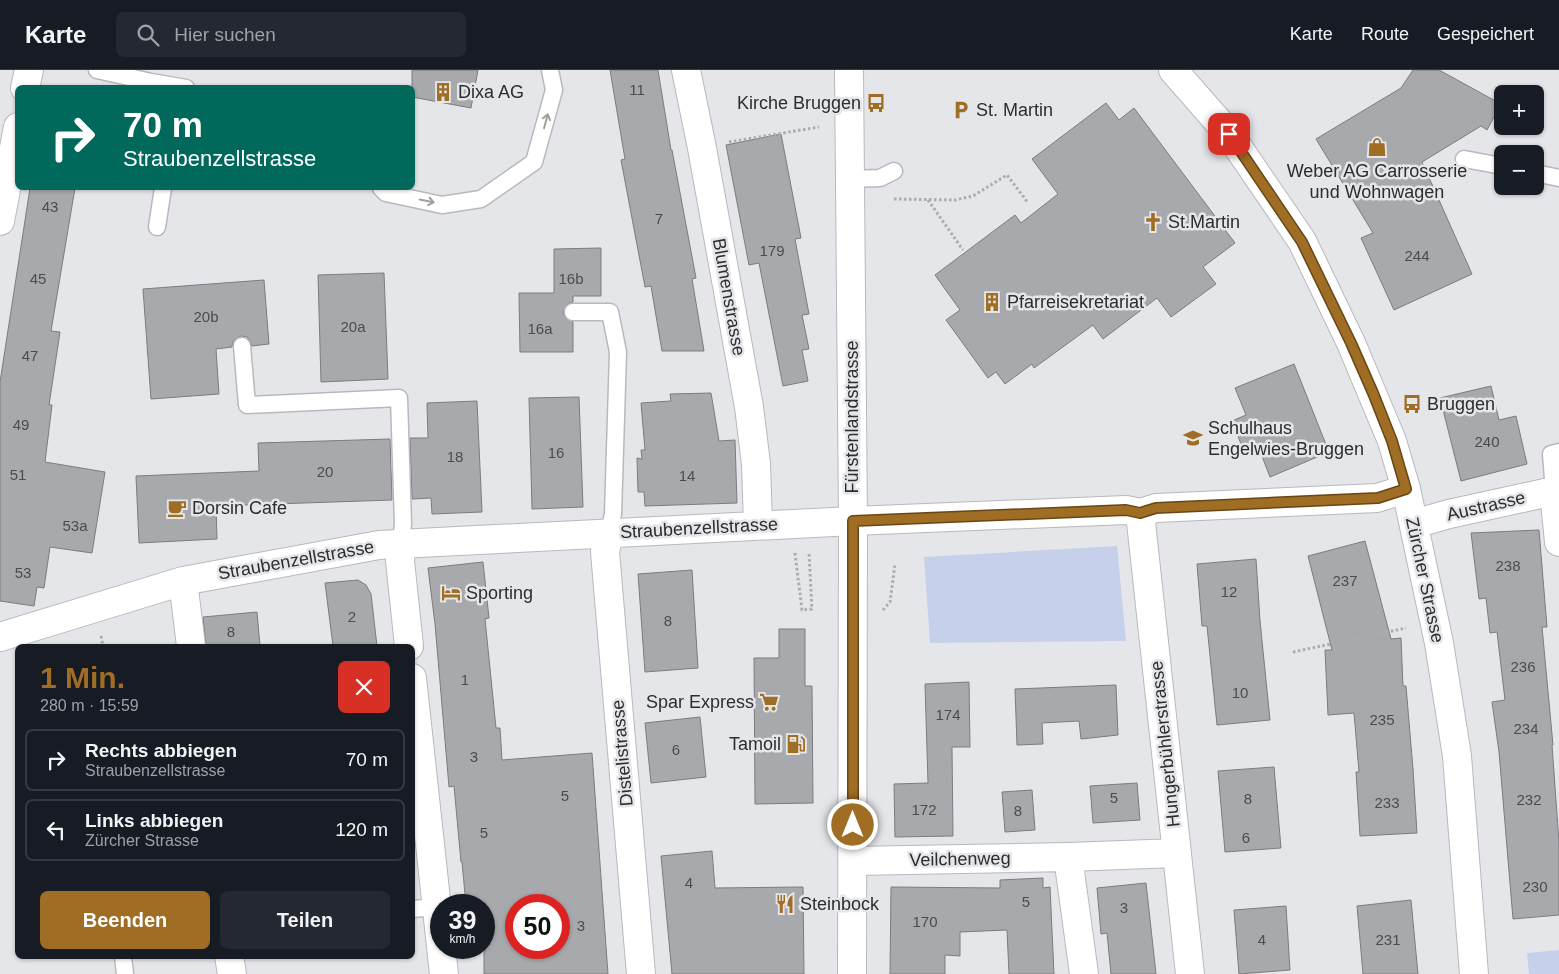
<!DOCTYPE html>
<html lang="de">
<meta charset="utf-8">
<style>
:root{--surface:#171b24;--page:#242831;--text:#f1f3f6;--muted:#9ea1a6;--line:#363941;--accent:#9f6d23}
body{margin:0;font-family:Helvetica,sans-serif;background:var(--page);color:var(--text);height:100vh;display:flex;flex-direction:column;font-size:19px;white-space:nowrap}
*{box-sizing:border-box;margin:0}
p{font-size:16px;color:var(--muted)}
.icon{flex:none;width:28px;height:28px;fill:none;stroke:currentColor;stroke-width:2;stroke-linecap:round;stroke-linejoin:round}
.map{position:relative;flex:1;overflow:hidden}
.sheet{position:absolute;left:15px;top:574px;width:400px;height:315px;display:flex;flex-direction:column;background:var(--surface);border-radius:8px;box-shadow:0 1px 4px #0004}
.sheet>*{flex:none}
.top-card{position:absolute;left:15px;top:15px;width:400px;height:105px;border-radius:8px;box-shadow:0 1px 4px #0004;background:#00695c;color:#fff;overflow:hidden}
.tools{position:absolute;left:1494px;top:15px;display:grid;gap:10px}
.tools a{display:grid;place-items:center;width:50px;height:50px;border-radius:8px;background:var(--surface);box-shadow:0 1px 4px #0004;font-size:25px}
.speed{position:absolute;left:430px;top:824px;display:flex;gap:10px;font-size:25px;font-weight:700;text-align:center}
.speed>*{display:grid;place-content:center;width:65px;height:65px;border-radius:50%;background:var(--surface);box-shadow:0 1px 4px #0004;line-height:1}
.speed small{font-size:12px;font-weight:400}
.speed .limit{border:8px solid #d22;background:#fff;color:#111}
.pin{position:absolute;display:grid;place-items:center;width:42px;height:42px;color:#fff;margin:-21px;border-radius:10px;box-shadow:0 2px 8px #0006}
.me{position:absolute;width:55px;margin:-28px;rotate:0deg;stroke-linejoin:round;filter:drop-shadow(0 0 4px #0008)}
.turn{display:flex;align-items:center;gap:18px;height:105px;padding:0 25px;font-size:22px}
.turn .icon{width:65px;height:65px;stroke-width:2.5}
.turn b{display:block;font-size:35px;line-height:42px}
.round{display:grid;place-items:center;flex:none;width:52px;height:52px;border-radius:8px;background:var(--page)}
.summary{display:flex;align-items:center;justify-content:space-between;height:85px;padding:0 25px}
h1{font-size:30px;font-weight:700;line-height:38px;color:var(--accent)}
.primary-button{display:flex;gap:10px;margin-top:auto;padding:10px 25px}
.primary-button a{flex:1;height:58px;border-radius:8px;background:var(--accent);color:#fff;font-size:20px;font-weight:700;line-height:58px;text-align:center}
.primary-button a+a{background:var(--page);color:var(--text)}
ul{padding:0;list-style:none}
li{display:flex;align-items:center;gap:15px;height:62px;margin:0 10px 8px;padding:0 15px;border:2px solid var(--line);border-radius:8px}
li div{flex:1}
li b{display:block;font-size:19px}
li em{font-style:normal}
header{display:flex;align-items:center;gap:30px;box-sizing:border-box;height:70px;padding:0 25px;background:var(--surface);border-bottom:1px solid var(--line)}
header strong{font-size:24px}
nav{display:flex;gap:28px;margin-inline-start:auto;font-size:18px}
.search{width:350px;height:45px;background:var(--page);display:flex;align-items:center;gap:12px;box-sizing:border-box;padding:0 18px;border-radius:8px;color:var(--muted);font-size:19px}
.map>svg:first-child{display:block}
.green{fill:#c6d0eb}
.building{fill:#a8a9ac;stroke:#7b7c80;fill-rule:evenodd}
.lines{fill:none;stroke-linecap:round;stroke-linejoin:round}
.lane-casing{stroke:#b8b9bd;stroke-width:19}
.street-casing{stroke:#b8b9bd;stroke-width:30}
.secondary-casing{stroke:#b8b9bd;stroke-width:30}
.primary-casing{stroke:#b8b9bd;stroke-width:30}
.path{stroke:#abacaf;stroke-width:3;stroke-dasharray:2.5 2.5;stroke-linecap:butt}
.lane{stroke:#fff;stroke-width:16}
.street{stroke:#fff;stroke-width:28}
.secondary{stroke:#fff;stroke-width:28}
.primary{stroke:#fff;stroke-width:28}
.oneway{stroke:#a0a0a1}
.route-casing{stroke:#674717;stroke-width:12}
.route{stroke:#9f6d23;stroke-width:9}
.labels{text-anchor:middle;stroke-width:5;stroke-linejoin:round;paint-order:stroke}
.number-label{font-size:15px;fill:#4b4c4e}
.poi-label{font-size:18px;fill:#2c2d2e;stroke:#e5e6ea;text-anchor:start}
.street-label{font-size:18px;fill:#2c2d2e;stroke:#e5e6ea}
</style>
<header>
<strong>Karte</strong>
<div class="search"><svg class="icon" aria-label="search" viewBox="0 0 24 24"><circle cx="10" cy="10" r="6"/><path d="M15 15l6 6"/></svg>Hier suchen</div>
<nav><a>Karte</a><a>Route</a><a>Gespeichert</a></nav>
</header>
<div class="map">
<svg width="1559" height="904" viewBox="0 0 1559 904">
<rect width="100%" height="100%" fill="#e5e6ea"/>
<path class="green" d="M1117,476L1126,571L930,573L924,487Z
M1559,880V904H1529L1527,883Z"/>
<path class="building" d="M412,0H478L471,38L412,27Z
M610,0H658L671,80H672L696,208L692,209L704,281H662L651,216L645,217L621,90L625,89Z
M1413,0H1439L1501,34L1487,60L1481,56L1422,92L1472,204L1394,240L1361,168L1373,163L1316,69L1401,18Z
M1106,33L1119,50L1134,38L1235,173L1203,197L1216,214L1171,247L1157,228L1103,269L1093,255L1034,298L1032,294L1005,314L996,302L988,308L946,250L960,240L935,205L1015,145L1021,153L1058,124L1032,89Z
M781,64L801,168L795,169L809,244L802,245L809,279L802,280L808,311L783,316L759,193L749,195L726,75Z
M30,118H75L51,261L60,262L49,335H52L45,392L105,402L92,483L50,477L44,518L37,517L34,536L0,531V312Z
M601,178V226H573V232L568,234L563,242L565,247L573,252V282H520L519,223H554V179Z
M384,203L388,309L321,312L318,205Z
M264,210L269,274L252,276L250,271L247,267L241,266L233,271L232,277L216,279L219,324L151,329L143,219Z
M1294,294L1329,382L1270,407L1260,381L1246,387L1232,351L1246,345L1235,318Z
M1491,316L1499,350L1516,346L1527,394L1461,411L1440,328Z
M711,323L719,371L735,370L737,433L645,436L644,422H638L637,388L642,389L641,380H645L641,333L671,331L670,324Z
M579,327L583,437L532,439L529,328Z
M477,331L482,442L432,444L431,428L412,429L410,368H428L427,333Z
M390,369L392,430L216,436L217,469L139,473L136,406L259,401L258,373Z
M1539,460L1547,557H1542L1553,675H1552L1559,772V845L1513,849L1499,682L1492,632L1505,630L1497,562L1490,563L1486,528L1479,529L1471,463Z
M1365,471L1391,569L1401,568L1403,616H1406L1413,699L1417,763L1360,766L1356,702H1359L1354,643L1328,645L1325,580H1332L1308,486Z
M1256,489L1260,551L1270,650L1217,655L1207,556H1202L1197,494Z
M483,492L489,548L485,549L496,658H500L502,690L592,683L608,904H484V835H466L462,792H461L454,716L449,717L435,554L428,498ZM516,835H559V878H516Z
M692,500L698,598L645,602L638,504Z
M358,510L366,515L371,524L377,576H333L325,513Z
M257,542L260,576H206L203,547Z
M779,559H805V616H812L813,733L755,734L754,588H779Z
M969,612L970,677H952L953,766L895,767L894,714L928,713L925,614Z
M1116,615L1118,665L1081,669L1079,651L1042,653L1043,674L1017,675L1015,619Z
M700,647L706,707L651,713L645,653Z
M1274,697L1281,778L1225,782L1218,701Z
M1137,713L1140,750L1093,753L1090,716Z
M1032,720L1035,760L1005,762L1002,722Z
M712,781L715,818L803,817L804,904H672L661,786Z
M1043,808V818L1050,817L1054,904H1009L1007,860L960,862V886L945,885V904H890L891,817L1000,818V810Z
M1146,813L1156,904H1111L1107,863L1101,864L1097,818Z
M1411,830L1418,904H1363L1357,836Z
M1286,836L1290,900L1239,904L1234,840Z"/>
<g class="lines">
<g class="lane-casing">
<path id="lane" d="M97,0L151,12L186,18
M1464,89L1502,96
M1535,103L1559,108
M851,109L880,108L894,101
M381,118L386,123L442,135L481,129L534,92L554,20L550,0
M157,157L163,118
M573,242H610L618,282L613,444L609,463
M242,276L247,335L399,328L403,454L401,472
M1554,421L1551,384L1559,382
M412,839L437,837
M123,886L125,904"/>
</g>
<g class="street-casing">
<path id="street" d="M686,0L702,78L749,337L756,394L758,455
M25,18L29,0
M0,151L18,57
M1554,421L1559,472
M1140,443L1190,904
M1414,454L1449,444L1559,420
M609,463L605,482L641,904
M401,472L400,491L409,576
M183,511L191,576
M0,567L183,511L379,475L853,451L1126,440L1140,443L1156,438L1377,428L1406,419
M412,608L444,904
M1068,787L1084,904
M853,791L1068,787L1177,783
M229,886L232,904"/>
</g>
<g class="secondary-casing">
<path id="secondary" d="M849,0L853,451L852,904"/>
</g>
<g class="primary-casing">
<path id="primary" d="M1173,0L1229,64L1302,171L1351,273L1392,371L1406,419L1439,573L1457,686L1474,904"/>
</g>
<path class="path" d="M729,72L819,57
M894,129L955,130L973,126L1007,105L1028,133
M928,130L963,180
M795,483L802,540L812,539L809,483
M883,540L890,532L895,494
M101,566L103,576
M1293,582L1406,558"/>
<use href="#lane" class="lane"/>
<use href="#street" class="street"/>
<use href="#secondary" class="secondary"/>
<use href="#primary" class="primary"/>
</g>
<defs><path id="oneway-shaft" d="M-6 0H5M1.5-3L5.5 0L1.5 3" fill="none" stroke-width="1.6" stroke-linecap="round" stroke-linejoin="round" transform="scale(1.25)"/></defs>
<g class="oneway">
<use href="#oneway-shaft" transform="translate(546 51) rotate(-75)"/>
<use href="#oneway-shaft" transform="translate(427 131) rotate(12)"/>
</g>
<g class="lines">
<g class="route-casing">
<path id="route" d="M853,755V451L1126,440L1140,443L1156,438L1378,428L1406,419L1392,371L1373,323L1351,273L1302,172L1229,64"/>
</g>
<use href="#route" class="route"/>
</g>
<defs>
<g id="building-bare" transform="scale(1.5)"><path d="M-4-6H4V6H1V3H-1V6H-4ZM-2.5-4.3h1.7v1.8h-1.7ZM.8-4.3h1.7v1.8H.8ZM-2.5-1h1.7V.8h-1.7ZM.8-1h1.7V.8H.8Z" fill="#9f6d23" stroke="#e5e6ea" stroke-width="2.5" paint-order="stroke"/></g>
<g id="bus-bare" transform="scale(1.5)"><path d="M-5-6H5V4H4V6H2V4H-2V6H-4V4H-5ZM-3.5-4V0h7V-4ZM-3.5 1.2v1.5H-2V1.2ZM2 1.2v1.5H3.5V1.2Z" fill="#9f6d23" stroke="#e5e6ea" stroke-width="2.5" paint-order="stroke"/></g>
<g id="parking-bare" transform="scale(1.5)"><path d="M-3.5-5.5H1a3.5 3.5 0 0 1 0 7H-1V5.5H-3.5ZM-1-3.4V-.6H.8a1.4 1.4 0 0 0 0-2.8Z" fill="#9f6d23" stroke="#e5e6ea" stroke-width="2.5" paint-order="stroke"/></g>
<g id="shop-bare" transform="scale(1.5)"><path d="M-5-2.5h2.3a2.7 3.5 0 0 1 5.4 0H5L5.5 6h-11ZM-1.5-2.5h3a1.5 2.3 0 0 0-3 0Z" fill="#9f6d23" stroke="#e5e6ea" stroke-width="2.5" paint-order="stroke"/></g>
<g id="church-bare" transform="scale(1.5)"><path d="M-1.2-6h2.4v3.5h3.3v2.4h-3.3V6h-2.4V-.1h-3.3v-2.4h3.3Z" fill="#9f6d23" stroke="#e5e6ea" stroke-width="2.5" paint-order="stroke"/></g>
<g id="school-bare" transform="scale(1.5)"><path d="M0-5L7-2L0 1L-7-2ZM-4 1L0 2.5L4 1V4Q0 6-4 4Z" fill="#9f6d23" stroke="#e5e6ea" stroke-width="2.5" paint-order="stroke"/></g>
<g id="cafe-bare" transform="scale(1.5)"><path d="M-5.5-4.5H6V0H3Q3 3.5 0 3.5H-2.5Q-5.5 3.5-5.5 0ZM3-3.2v2h1.7v-2ZM-6 4.5H4V6H-6Z" fill="#9f6d23" stroke="#e5e6ea" stroke-width="2.5" paint-order="stroke"/></g>
<g id="hotel-bare" transform="scale(1.5)"><path d="M-6-4.5h1.5V1H6V5H4.5V3h-9V5H-6ZM-4 0a1.8 1.8 0 1 1 3.6 0ZM.5 0V-2.5h3Q6-2.5 6 0Z" fill="#9f6d23" stroke="#e5e6ea" stroke-width="2.5" paint-order="stroke"/></g>
<g id="supermarket-bare" transform="scale(1.5)"><path d="M-6-5.5h2.5l.6 2H6L4.5 2H-2.5L-4.4-4H-6ZM-1.5 3.2a1.3 1.3 0 1 0 .1 0ZM3 3.2a1.3 1.3 0 1 0 .1 0Z" fill="#9f6d23" stroke="#e5e6ea" stroke-width="2.5" paint-order="stroke"/></g>
<g id="fuel-bare" transform="scale(1.5)"><path d="M-5.5-6h7V0h2V4h1.3V-2.5L3-4.5l.8-.8L6-3V5H2.5V1h-1V6h-7ZM-4.2-4.7v3.2H.2V-4.7Z" fill="#9f6d23" stroke="#e5e6ea" stroke-width="2.5" paint-order="stroke"/></g>
<g id="restaurant-bare" transform="scale(1.5)"><path d="M-5-6h1v4h1v-4h1v4h1v-4h1v5L-1.5 .5V6h-2V.5L-5-1ZM5-6V6H3V1.5H1.5Q1.5-4 5-6Z" fill="#9f6d23" stroke="#e5e6ea" stroke-width="2.5" paint-order="stroke"/></g>
</defs>
<g fill-rule="evenodd">
<use href="#building-bare" x="443" y="22"/>
<use href="#bus-bare" x="876" y="33"/>
<use href="#parking-bare" x="961" y="40"/>
<use href="#shop-bare" x="1377" y="77"/>
<use href="#church-bare" x="1153" y="152"/>
<use href="#building-bare" x="992" y="232"/>
<use href="#bus-bare" x="1412" y="334"/>
<use href="#school-bare" x="1193" y="368"/>
<use href="#cafe-bare" x="177" y="438"/>
<use href="#hotel-bare" x="451" y="523"/>
<use href="#supermarket-bare" x="769" y="632"/>
<use href="#fuel-bare" x="796" y="674"/>
<use href="#restaurant-bare" x="785" y="834"/>
</g>
<g class="labels">
<g class="number-label">
<text x="637" y="25">11</text>
<text x="50" y="142">43</text>
<text x="659" y="154">7</text>
<text x="772" y="186">179</text>
<text x="1417" y="191">244</text>
<text x="38" y="214">45</text>
<text x="571" y="214">16b</text>
<text x="206" y="252">20b</text>
<text x="353" y="262">20a</text>
<text x="540" y="264">16a</text>
<text x="30" y="291">47</text>
<text x="21" y="360">49</text>
<text x="1487" y="377">240</text>
<text x="556" y="388">16</text>
<text x="455" y="392">18</text>
<text x="325" y="407">20</text>
<text x="18" y="410">51</text>
<text x="687" y="411">14</text>
<text x="75" y="461">53a</text>
<text x="1508" y="501">238</text>
<text x="23" y="508">53</text>
<text x="1345" y="516">237</text>
<text x="1229" y="527">12</text>
<text x="352" y="552">2</text>
<text x="668" y="556">8</text>
<text x="231" y="567">8</text>
<text x="1523" y="602">236</text>
<text x="465" y="615">1</text>
<text x="1240" y="628">10</text>
<text x="948" y="650">174</text>
<text x="1382" y="655">235</text>
<text x="1526" y="664">234</text>
<text x="676" y="685">6</text>
<text x="474" y="692">3</text>
<text x="565" y="731">5</text>
<text x="1114" y="733">5</text>
<text x="1248" y="734">8</text>
<text x="1529" y="735">232</text>
<text x="1387" y="738">233</text>
<text x="924" y="745">172</text>
<text x="1018" y="746">8</text>
<text x="484" y="768">5</text>
<text x="1246" y="773">6</text>
<text x="689" y="818">4</text>
<text x="1535" y="822">230</text>
<text x="1026" y="837">5</text>
<text x="1124" y="843">3</text>
<text x="925" y="857">170</text>
<text x="581" y="861">3</text>
<text x="1262" y="875">4</text>
<text x="1388" y="875">231</text>
</g>
<g class="poi-label">
<text x="458" y="28">Dixa AG</text>
<text x="861" y="39" text-anchor="end">Kirche Bruggen</text>
<text x="976" y="46">St. Martin</text>
<text x="1377" y="107" text-anchor="middle">Weber AG Carrosserie<tspan x="1377" dy="21">und Wohnwagen</tspan></text>
<text x="1168" y="158">St.Martin</text>
<text x="1007" y="238">Pfarreisekretariat</text>
<text x="1427" y="340">Bruggen</text>
<text x="1208" y="364">Schulhaus<tspan x="1208" dy="21">Engelwies-Bruggen</tspan></text>
<text x="192" y="444">Dorsin Cafe</text>
<text x="466" y="529">Sporting</text>
<text x="754" y="638" text-anchor="end">Spar Express</text>
<text x="781" y="680" text-anchor="end">Tamoil</text>
<text x="800" y="840">Steinbock</text>
</g>
<g class="street-label">
<text transform="translate(729 227) rotate(80)" y="6">Blumenstrasse</text>
<text transform="translate(852 347) rotate(-90)" y="6">Fürstenlandstrasse</text>
<text transform="translate(1486 436) rotate(-13)" y="6">Austrasse</text>
<text transform="translate(699 458) rotate(-3)" y="6">Straubenzellstrasse</text>
<text transform="translate(296 490) rotate(-10)" y="6">Straubenzellstrasse</text>
<text transform="translate(1425 510) rotate(78)" y="6">Zürcher Strasse</text>
<text transform="translate(1165 674) rotate(-96)" y="6">Hungerbühlerstrasse</text>
<text transform="translate(622 683) rotate(-95)" y="6">Distelistrasse</text>
<text transform="translate(960 789) rotate(-1)" y="6">Veilchenweg</text>
</g>
</g>
</svg>
<div class="tools">
<a>+</a>
<a>−</a>
</div>
<div class="speed"><div>39<small>km/h</small></div><div class="limit">50</div></div>
<div class="pin" style="left:1229px;top:64px;background:#d93025"><svg class="icon" aria-label="arrive" viewBox="0 0 24 24"><path d="M6 21V4h12l-3 4 3 4H6"/></svg></div>
<svg class="me" style="left:853px;top:755px" viewBox="-20 -20 40 40"><circle r="17" fill="#9f6d23" stroke="#fff" stroke-width="3"/><path d="M0-11L8 9 0 5-8 9z" fill="#fff"/></svg>
<div class="top-card">
<div class="turn"><svg class="icon" aria-label="right" viewBox="0 0 24 24"><path d="M7 20v-9h11M14 6l5 5-5 5"/></svg><div><b>70 m</b>Straubenzellstrasse</div></div>
</div>
<section class="sheet">
<div class="summary"><div><h1>1 Min.</h1><p>280 m · 15:59</p></div><a class="round" style="background:#d93025;color:#fff"><svg class="icon" aria-label="close" viewBox="0 0 24 24"><path d="M6 6l12 12M18 6L6 18"/></svg></a></div>
<ul>
<li><svg class="icon" aria-label="right" viewBox="0 0 24 24"><path d="M7 20v-9h11M14 6l5 5-5 5"/></svg><div><b>Rechts abbiegen</b><p>Straubenzellstrasse</p></div><em>70 m</em></li>
<li><svg class="icon" aria-label="left" viewBox="0 0 24 24"><path d="M17 20v-9H6M10 6l-5 5 5 5"/></svg><div><b>Links abbiegen</b><p>Zürcher Strasse</p></div><em>120 m</em></li>
</ul>
<div class="primary-button"><a>Beenden</a><a>Teilen</a></div>
</section>
</div>
